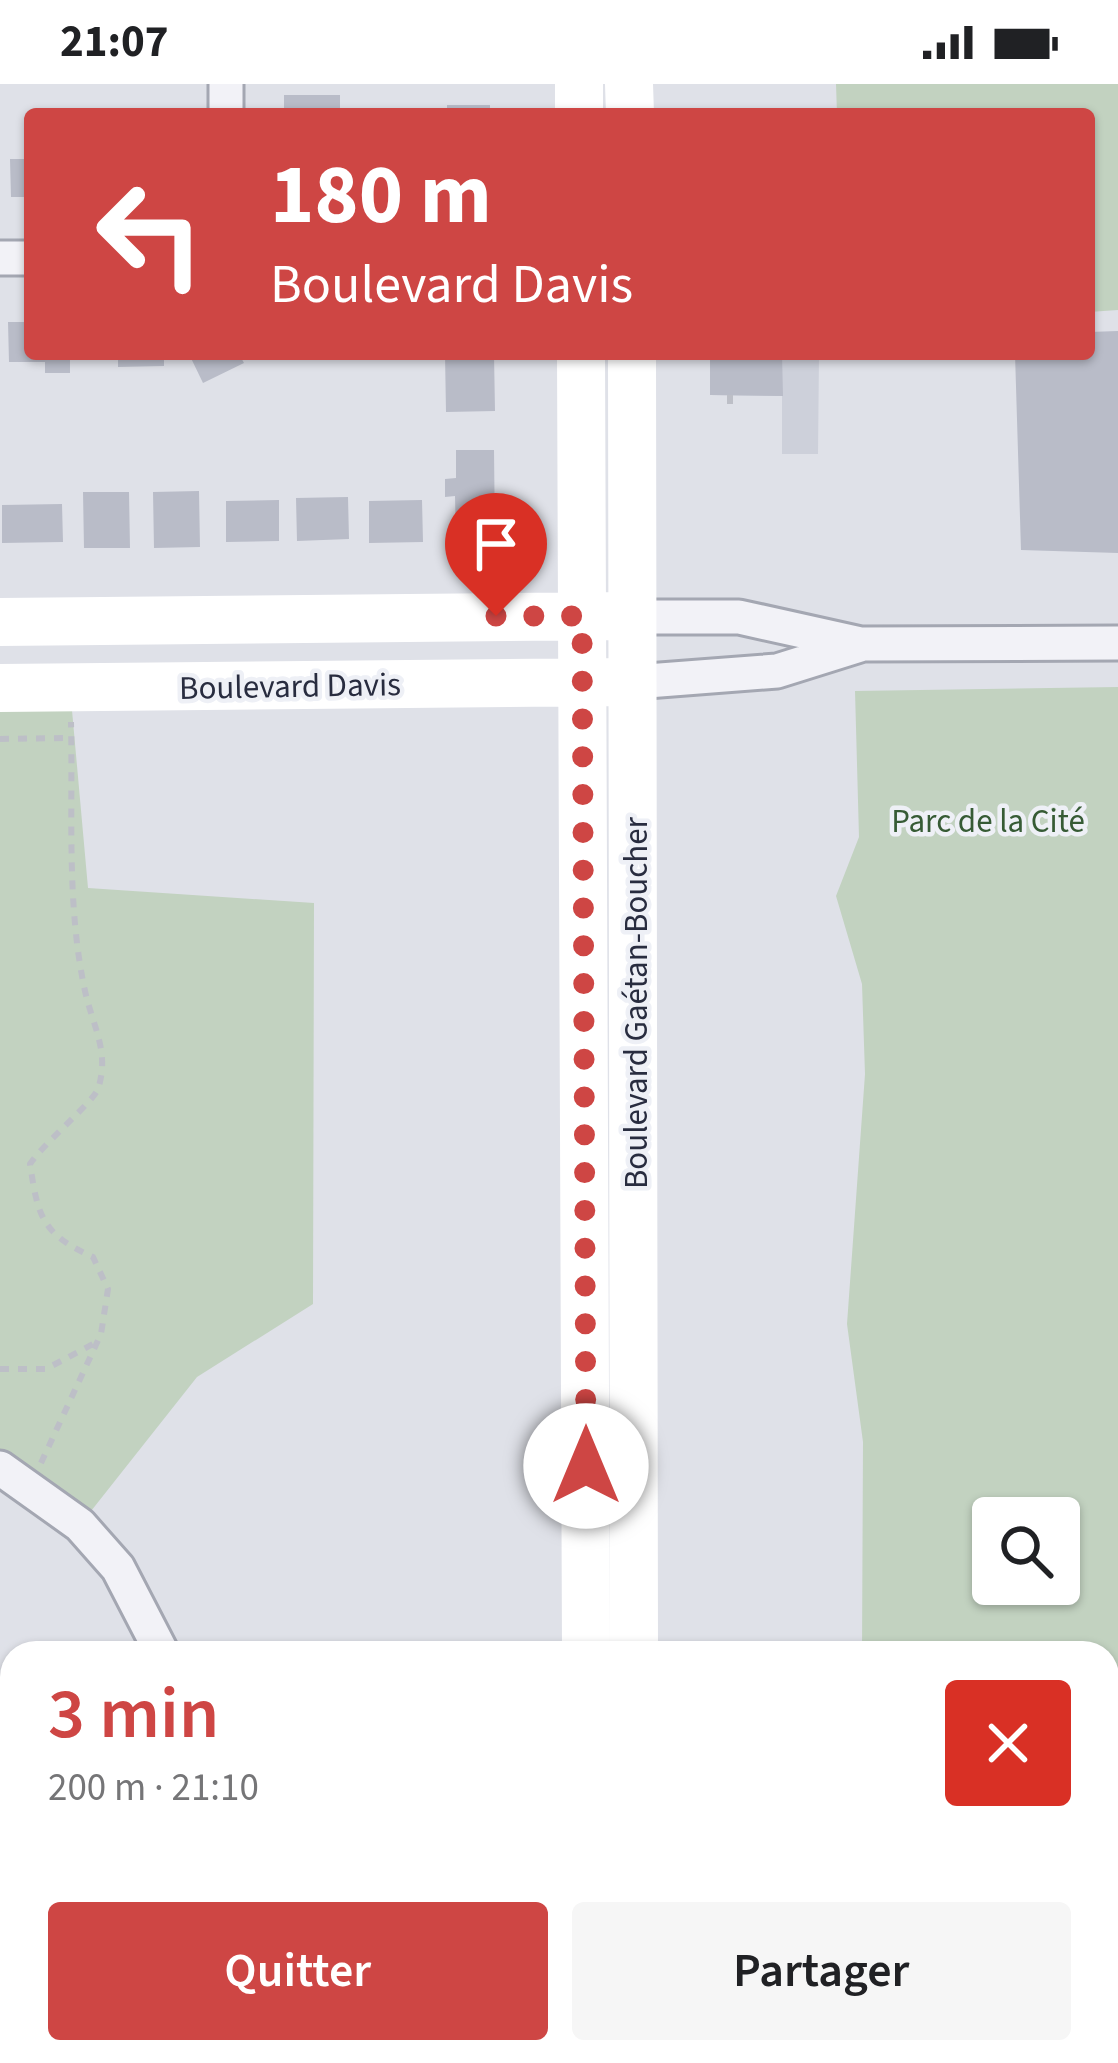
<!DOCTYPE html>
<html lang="fr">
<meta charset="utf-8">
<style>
:root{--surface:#fff;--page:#f6f6f6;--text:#202124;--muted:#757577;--accent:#ce4644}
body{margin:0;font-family:"Source Sans 3",sans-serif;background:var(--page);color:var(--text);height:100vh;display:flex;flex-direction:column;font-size:45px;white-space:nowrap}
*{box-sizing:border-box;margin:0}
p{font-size:39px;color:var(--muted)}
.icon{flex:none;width:66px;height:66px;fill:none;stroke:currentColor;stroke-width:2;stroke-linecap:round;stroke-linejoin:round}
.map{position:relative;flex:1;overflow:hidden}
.side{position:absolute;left:0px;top:1557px;width:1119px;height:423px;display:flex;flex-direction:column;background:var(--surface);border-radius:36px 36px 0 0;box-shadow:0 3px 9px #0004}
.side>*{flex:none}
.top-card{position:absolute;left:24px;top:24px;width:1071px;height:252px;border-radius:12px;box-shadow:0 3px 9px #0004;background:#ce4644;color:#fff;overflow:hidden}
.buttons{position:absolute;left:972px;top:1413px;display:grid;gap:24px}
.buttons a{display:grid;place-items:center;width:108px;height:108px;border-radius:12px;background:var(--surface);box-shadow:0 3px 9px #0004;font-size:60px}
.pin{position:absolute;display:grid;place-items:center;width:102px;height:102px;color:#fff;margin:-123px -51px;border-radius:50% 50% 50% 0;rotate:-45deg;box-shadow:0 0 12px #0007}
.pin .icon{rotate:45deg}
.me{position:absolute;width:132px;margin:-66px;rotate:0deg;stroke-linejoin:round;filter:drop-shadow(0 0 9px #0008)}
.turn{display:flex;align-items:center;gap:42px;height:252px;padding:0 48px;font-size:54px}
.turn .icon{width:156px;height:156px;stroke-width:2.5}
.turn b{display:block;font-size:84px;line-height:102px}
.round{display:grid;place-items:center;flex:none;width:126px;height:126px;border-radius:12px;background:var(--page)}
.overview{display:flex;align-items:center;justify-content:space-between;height:204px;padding:0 48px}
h1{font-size:72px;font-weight:600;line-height:90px;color:var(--accent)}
.cta{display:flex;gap:24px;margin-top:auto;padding:24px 48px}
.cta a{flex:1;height:138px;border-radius:12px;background:var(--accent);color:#fff;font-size:48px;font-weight:600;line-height:138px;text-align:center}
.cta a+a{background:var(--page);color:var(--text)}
.status{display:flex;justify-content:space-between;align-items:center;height:84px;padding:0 60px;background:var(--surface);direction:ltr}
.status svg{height:33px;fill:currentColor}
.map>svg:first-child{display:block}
.built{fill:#cdd0da}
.green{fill:#c2d2c0;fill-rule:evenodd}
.building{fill:#b9bcc8}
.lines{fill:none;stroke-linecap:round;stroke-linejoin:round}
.street-casing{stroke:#a4a7b2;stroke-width:39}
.path{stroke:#bdbfc7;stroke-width:6;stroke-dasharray:9 9;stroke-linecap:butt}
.street{stroke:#f2f2f7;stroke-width:33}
.secondary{stroke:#fff;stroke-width:48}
.route{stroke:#ce4644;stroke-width:21;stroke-dasharray:0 37.8}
.labels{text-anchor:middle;stroke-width:9;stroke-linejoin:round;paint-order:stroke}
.street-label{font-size:33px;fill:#282c3f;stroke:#eef0f6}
.park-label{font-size:33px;fill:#365b35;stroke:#eef0f6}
</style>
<div class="status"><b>21:07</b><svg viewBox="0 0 49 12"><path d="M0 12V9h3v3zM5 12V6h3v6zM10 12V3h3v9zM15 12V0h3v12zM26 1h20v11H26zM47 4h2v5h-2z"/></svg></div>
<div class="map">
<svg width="1118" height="1979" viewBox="0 0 1118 1979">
<rect width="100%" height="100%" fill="#dfe1e8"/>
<path class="built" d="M710,270H819L818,370H782V312L710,311Z"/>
<path class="green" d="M836,0H1118V226L1089,228V30H837Z
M1118,603V1979H861V1968H1107V1569H862L863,1358L847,1240L865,990L862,900L836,812L859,753L855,607ZM993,1434H1059V1500H993Z
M0,604H70L88,804L314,819L313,1220L197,1293L80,1441L0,1384Z"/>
<path class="building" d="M284,11H340V30H284Z
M447,21H490V30H447Z
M10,75H30V113H11Z
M8,238H30V270H70V289H45V278H9Z
M1118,247V469L1021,466L1015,270H1089V248Z
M118,270H164V282L118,283Z
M189,270H239L244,279L203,299Z
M445,270H494L495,327L446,328Z
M710,270H782L783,312L710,311Z
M456,366H494L495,455L456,456L455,412L445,413V395L456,394Z
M199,407L200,463L154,464L153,408Z
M83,408H129L130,464H84Z
M348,413L349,455L297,457L296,414Z
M279,416V457L226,458V417Z
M422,416L423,458L369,459V417Z
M62,420L63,458L2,459V421Z"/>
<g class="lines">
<g class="street-casing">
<path id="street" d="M226,0V30
M0,174H30
M631,533H739L861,560L1118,559
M634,598L777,587L860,561
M0,1384L80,1441L118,1484L162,1569
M213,1979V1968"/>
</g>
<path class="path" d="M730,311V328
M0,655L71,654
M0,1285H46L93,1260
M41,1379L101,1250L108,1205L93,1173C42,1150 38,1133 30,1080C44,1059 93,1018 98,1005C110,968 93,943 85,907C66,820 73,727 71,638"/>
<use href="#street" class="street"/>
<path class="secondary" d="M579,0V30
M629,0L630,30
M581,270L586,1569
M632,270L634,1569
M0,538L614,532
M0,604L611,598
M587,1979V1968
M634,1979L635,1968"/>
</g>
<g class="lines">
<path class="route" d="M496,532H582L586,1382"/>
</g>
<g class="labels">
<g class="street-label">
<text transform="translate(290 601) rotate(-1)" y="12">Boulevard Davis</text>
<text transform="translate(635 919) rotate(-90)" y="12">Boulevard Gaétan-Boucher</text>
</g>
<g class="park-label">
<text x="988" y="748">Parc de la Cité</text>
</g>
</g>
</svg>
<div class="buttons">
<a><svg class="icon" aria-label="search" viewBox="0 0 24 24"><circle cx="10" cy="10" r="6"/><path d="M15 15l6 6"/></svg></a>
</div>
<div class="pin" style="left:496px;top:532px;background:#d93025"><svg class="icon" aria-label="arrive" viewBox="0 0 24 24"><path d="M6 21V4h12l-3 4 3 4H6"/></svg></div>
<svg class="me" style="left:586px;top:1382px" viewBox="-20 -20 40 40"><circle r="19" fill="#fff"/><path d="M0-13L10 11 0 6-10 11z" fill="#ce4644"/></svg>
<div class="top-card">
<div class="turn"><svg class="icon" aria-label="left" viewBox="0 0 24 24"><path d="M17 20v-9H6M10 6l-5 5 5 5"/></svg><div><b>180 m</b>Boulevard Davis</div></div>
</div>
<section class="side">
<div class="overview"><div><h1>3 min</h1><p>200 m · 21:10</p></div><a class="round" style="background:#d93025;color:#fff"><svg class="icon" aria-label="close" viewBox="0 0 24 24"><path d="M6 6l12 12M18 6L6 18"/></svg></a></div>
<div class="cta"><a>Quitter</a><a>Partager</a></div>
</section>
</div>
